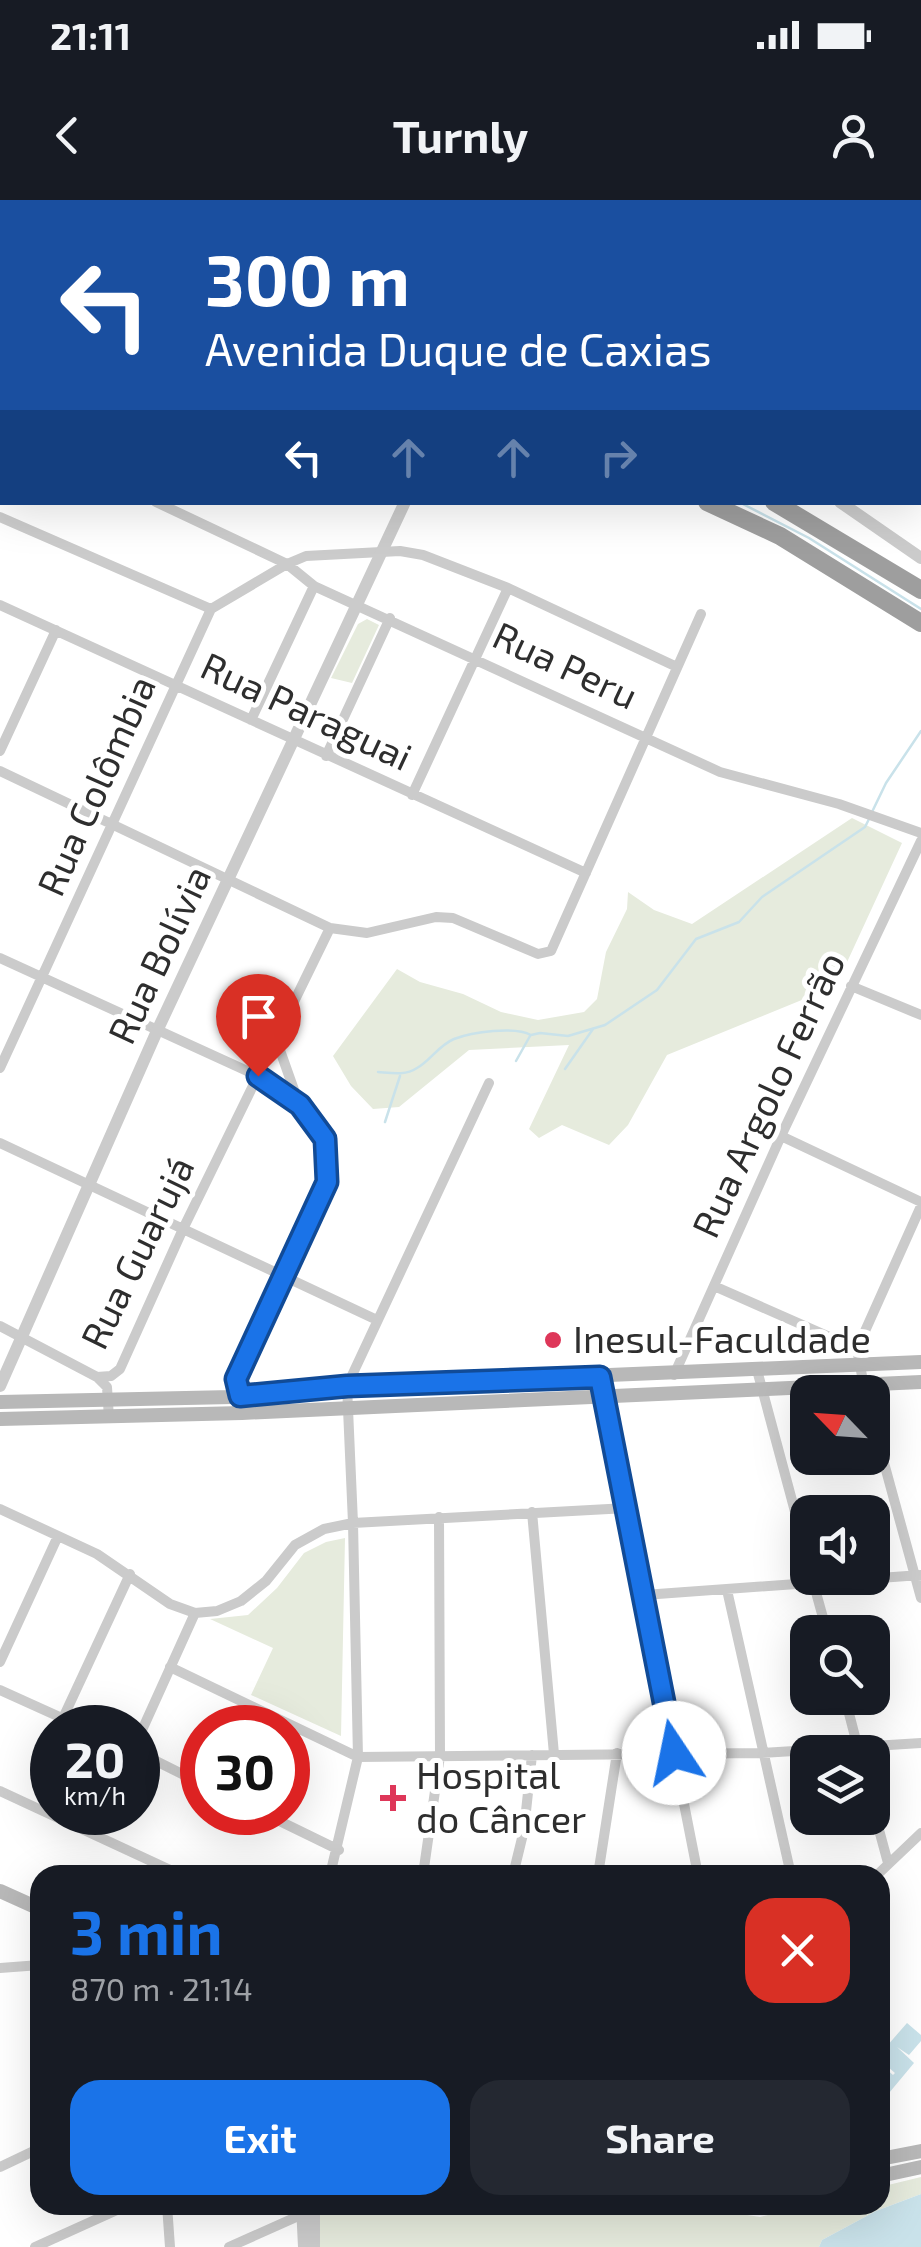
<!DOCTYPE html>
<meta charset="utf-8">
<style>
:root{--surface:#171b24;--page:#242831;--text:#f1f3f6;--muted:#9ea1a6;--accent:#1a73e8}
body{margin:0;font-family:"Exo 2",sans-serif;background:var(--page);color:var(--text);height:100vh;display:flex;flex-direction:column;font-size:38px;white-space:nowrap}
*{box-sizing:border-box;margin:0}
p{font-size:32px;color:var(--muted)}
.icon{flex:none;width:55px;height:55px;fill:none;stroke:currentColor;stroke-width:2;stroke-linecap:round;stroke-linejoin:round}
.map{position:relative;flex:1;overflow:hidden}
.side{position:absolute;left:30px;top:1665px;width:860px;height:350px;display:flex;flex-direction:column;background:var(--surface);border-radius:30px;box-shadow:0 10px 40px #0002}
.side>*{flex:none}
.hud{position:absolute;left:0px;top:0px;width:922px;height:305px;box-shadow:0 10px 40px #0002;background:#1a4fa0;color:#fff;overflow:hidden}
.needle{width:65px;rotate:295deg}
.fabs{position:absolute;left:790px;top:1175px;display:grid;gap:20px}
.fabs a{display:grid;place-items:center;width:100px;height:100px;border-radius:20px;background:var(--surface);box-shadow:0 10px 40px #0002;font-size:50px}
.speed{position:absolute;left:30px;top:1505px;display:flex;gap:20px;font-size:50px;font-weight:700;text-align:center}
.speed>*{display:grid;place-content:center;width:130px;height:130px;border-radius:50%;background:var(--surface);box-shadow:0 10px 40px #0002;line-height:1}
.speed small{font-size:25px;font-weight:400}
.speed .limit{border:15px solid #d22;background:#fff;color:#111}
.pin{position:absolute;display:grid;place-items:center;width:85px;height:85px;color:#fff;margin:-102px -42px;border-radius:50% 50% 50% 0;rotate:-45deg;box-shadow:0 0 10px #0007}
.pin .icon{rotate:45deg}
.me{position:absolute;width:110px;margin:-55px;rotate:349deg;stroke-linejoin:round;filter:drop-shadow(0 0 8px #0008)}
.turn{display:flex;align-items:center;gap:35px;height:210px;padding:0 40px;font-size:45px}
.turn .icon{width:130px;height:130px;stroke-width:2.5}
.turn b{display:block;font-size:70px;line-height:85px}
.lanes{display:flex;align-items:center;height:95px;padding:0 40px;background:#0003;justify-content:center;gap:50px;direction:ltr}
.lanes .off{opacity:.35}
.round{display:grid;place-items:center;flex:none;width:105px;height:105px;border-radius:30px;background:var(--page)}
.summary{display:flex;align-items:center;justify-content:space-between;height:170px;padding:0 40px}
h1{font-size:60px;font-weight:700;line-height:75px;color:var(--accent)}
.primary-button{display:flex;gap:20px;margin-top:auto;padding:20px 40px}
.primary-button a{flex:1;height:115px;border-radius:30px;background:var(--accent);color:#fff;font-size:40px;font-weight:700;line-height:115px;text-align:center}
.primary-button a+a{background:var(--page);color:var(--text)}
.status{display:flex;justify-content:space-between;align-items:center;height:70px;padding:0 50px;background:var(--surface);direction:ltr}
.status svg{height:28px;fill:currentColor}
header{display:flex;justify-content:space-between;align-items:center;height:130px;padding:0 40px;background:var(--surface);font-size:45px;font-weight:700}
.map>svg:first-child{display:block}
.green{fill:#e6ebdd}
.water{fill:#c9e2ea}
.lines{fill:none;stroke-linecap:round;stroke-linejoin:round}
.stream{stroke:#c9e2ea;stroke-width:2.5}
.minor{stroke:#cbcbcb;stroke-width:10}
.tertiary{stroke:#cbcbcb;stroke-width:12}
.secondary{stroke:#b8b8b8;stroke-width:14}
.trunk{stroke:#9e9e9e;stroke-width:18}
.route-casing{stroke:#114b97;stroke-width:25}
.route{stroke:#1a73e8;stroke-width:18}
.poi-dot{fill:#de3759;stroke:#fff;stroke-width:4}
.labels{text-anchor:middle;stroke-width:10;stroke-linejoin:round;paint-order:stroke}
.street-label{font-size:38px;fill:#2e2e2e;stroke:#fff}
.poi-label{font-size:38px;fill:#2e2e2e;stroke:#fff;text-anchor:start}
</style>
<div class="status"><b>21:11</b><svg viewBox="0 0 49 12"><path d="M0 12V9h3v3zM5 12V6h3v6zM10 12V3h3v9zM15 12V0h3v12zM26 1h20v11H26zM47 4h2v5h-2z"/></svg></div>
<header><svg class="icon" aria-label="back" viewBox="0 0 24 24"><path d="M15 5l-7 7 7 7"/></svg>Turnly<svg class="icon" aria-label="person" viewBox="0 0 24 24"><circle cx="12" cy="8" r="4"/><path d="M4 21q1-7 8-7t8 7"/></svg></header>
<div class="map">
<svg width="921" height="2047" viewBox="0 0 921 2047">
<rect width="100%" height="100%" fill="#fff"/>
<path class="green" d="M367,419L379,425L352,483L331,478L358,424Z
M852,618L902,643L836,786L667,855L628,925L609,945L562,925L539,938L529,929L569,845L469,850L399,907L373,909L351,886L333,856L397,769L420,782L463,794L501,812L538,820L584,812L597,799L606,752L627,709L628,692L654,710L692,724Z
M345,1338L341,1536L251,1495L273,1448L210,1419L248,1415L277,1388L304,1353L326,1342Z
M921,1977V1994L876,2011L822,2040L819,2047H318L320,2005H683L760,2017L807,2005H880V1987Z"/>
<path class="water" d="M907,1823L921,1835V1841L909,1855L897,1847L914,1863L889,1893L880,1886V1874L885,1868L893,1875L895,1873L880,1860V1854Z
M921,1994V2047H819L822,2040L876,2011Z"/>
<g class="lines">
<path class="stream" d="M739,302L809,338L921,409
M872,612L886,583L921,531
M516,861L530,836
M565,869L593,829
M378,872C391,873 405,876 417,868C430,861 439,845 454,839C472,832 515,826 531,835L540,833L568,836L605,825L657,790L696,739L739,722L762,697L865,627L869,619
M385,922L400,876"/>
<path class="minor" d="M70,0V2
M282,0L283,2
M346,0L350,2
M0,69H2
M0,99L2,100
M920,114H921
M920,211H921
M0,243L2,238
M920,258H921
M156,302L287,364L314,386L720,572L839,604L921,633
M0,317L211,409
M0,405L586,673
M251,520L314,386
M0,551L56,430
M326,556L390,418
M0,571L330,728L367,733L436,717L453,718L538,754L551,751L701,414
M412,595L508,388
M0,758L258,876L300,905L325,939L327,982L236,1179L240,1197
M851,786L921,815
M276,839L299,904
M0,868L211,409L287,364L306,356L400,351L423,355L508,388L677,467
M781,936L921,1002
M0,943L377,1120
M714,1086L857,1149
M0,1126L97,1177L107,1187L109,1218
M757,1170L808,1360
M674,1175L781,936L921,641
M97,1177L111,1176L120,1169L183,1029L330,728
M600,1177L698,1675
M865,1192L857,1149L921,1006
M872,1219L921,1398
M0,1309L97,1354L170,1404L195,1413L217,1411L241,1401L266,1381L295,1345L324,1329L353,1323L627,1308
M532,1312L554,1554
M812,1378L827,1432
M727,1390L791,1675
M644,1395L921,1375
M0,1462L58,1336
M170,1467L358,1557L761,1553L921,1543
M0,1490L84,1528
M845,1498L859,1552
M63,1518L130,1374
M138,1539L195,1413
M138,1552L202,1584
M0,1591L181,1675
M872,1604L888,1663
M261,1612L339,1650
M330,1675L358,1557L353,1323L347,1186L489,883
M423,1675L440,1556L439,1317
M513,1675L524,1630L532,1555
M598,1675L617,1553
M877,1675L921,1633
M0,1768L40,1765
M0,1967L40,1948
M167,2005L170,2047
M35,2047L128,2005
M229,2047L303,2014"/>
<path class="tertiary" d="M527,0L531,2
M555,0L559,2
M610,0L611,2
M861,2L872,0
M920,8H921
M840,302L921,358
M0,1186L157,831L405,302
M302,2005L304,2047
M314,2005V2047"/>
<path class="secondary" d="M0,1202L232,1197L347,1186L921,1162
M0,1219L242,1213L921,1182
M0,1691L40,1709
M880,1959L921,1951
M880,1976L921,1967"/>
<path class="trunk" d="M0,190L2,191
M0,217H2
M707,302L780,336L921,423
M774,302L921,390"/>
</g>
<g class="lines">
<g class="route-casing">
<path id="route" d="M258,876L300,905L325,939L327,982L236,1179L240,1196L347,1186L600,1177L674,1553"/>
</g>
<use href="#route" class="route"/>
</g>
<g class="poi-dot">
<circle cx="553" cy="1140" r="10"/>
<path d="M388 1583h10v10h10v10h-10v10h-10v-10h-10v-10h10z"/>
</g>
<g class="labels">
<g class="street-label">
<text transform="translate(565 466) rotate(25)" y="13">Rua Peru</text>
<text transform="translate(306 512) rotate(25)" y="13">Rua Paraguai</text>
<text transform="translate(97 586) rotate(-66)" y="13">Rua Colômbia</text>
<text transform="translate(160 755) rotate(-65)" y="13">Rua Bolívia</text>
<text transform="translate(769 895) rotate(-65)" y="13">Rua Argolo Ferrão</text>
<text transform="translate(138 1053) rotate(-64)" y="13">Rua Guarujá</text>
</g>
<g class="poi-label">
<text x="573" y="1153">Inesul-Faculdade</text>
<text x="416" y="1589">Hospital<tspan x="416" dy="44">do Câncer</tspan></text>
</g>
</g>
</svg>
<div class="fabs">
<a><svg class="needle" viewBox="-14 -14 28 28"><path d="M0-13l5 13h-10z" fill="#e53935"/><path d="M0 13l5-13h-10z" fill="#9ea1a6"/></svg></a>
<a><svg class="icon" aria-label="sound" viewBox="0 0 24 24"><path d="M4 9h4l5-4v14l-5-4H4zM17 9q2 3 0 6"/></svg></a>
<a><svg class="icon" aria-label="search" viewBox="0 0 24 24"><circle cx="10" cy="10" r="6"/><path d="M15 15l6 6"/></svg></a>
<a><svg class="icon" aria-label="layers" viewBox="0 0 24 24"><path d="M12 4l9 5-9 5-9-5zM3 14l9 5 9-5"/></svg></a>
</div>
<div class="speed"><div>20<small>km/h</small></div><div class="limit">30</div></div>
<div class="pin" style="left:258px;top:876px;background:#d93025"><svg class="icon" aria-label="arrive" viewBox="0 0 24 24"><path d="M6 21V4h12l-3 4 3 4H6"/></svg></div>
<svg class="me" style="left:674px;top:1553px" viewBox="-20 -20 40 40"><circle r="19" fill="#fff"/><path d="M0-13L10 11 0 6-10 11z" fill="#1a73e8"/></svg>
<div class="hud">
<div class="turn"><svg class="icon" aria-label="left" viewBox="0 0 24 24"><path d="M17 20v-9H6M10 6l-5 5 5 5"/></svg><div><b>300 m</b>Avenida Duque de Caxias</div></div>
<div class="lanes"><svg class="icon" aria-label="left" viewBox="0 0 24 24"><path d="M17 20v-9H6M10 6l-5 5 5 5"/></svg><svg class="icon off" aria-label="ahead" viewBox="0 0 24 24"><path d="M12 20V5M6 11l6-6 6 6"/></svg><svg class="icon off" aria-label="ahead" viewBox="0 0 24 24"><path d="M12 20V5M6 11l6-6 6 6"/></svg><svg class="icon off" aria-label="right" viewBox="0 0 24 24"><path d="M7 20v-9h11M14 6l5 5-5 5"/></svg></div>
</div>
<section class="side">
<div class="summary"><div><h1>3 min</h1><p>870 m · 21:14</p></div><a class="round" style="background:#d93025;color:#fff"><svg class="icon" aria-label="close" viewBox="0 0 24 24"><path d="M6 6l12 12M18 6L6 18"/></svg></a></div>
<div class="primary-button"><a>Exit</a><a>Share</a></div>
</section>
</div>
